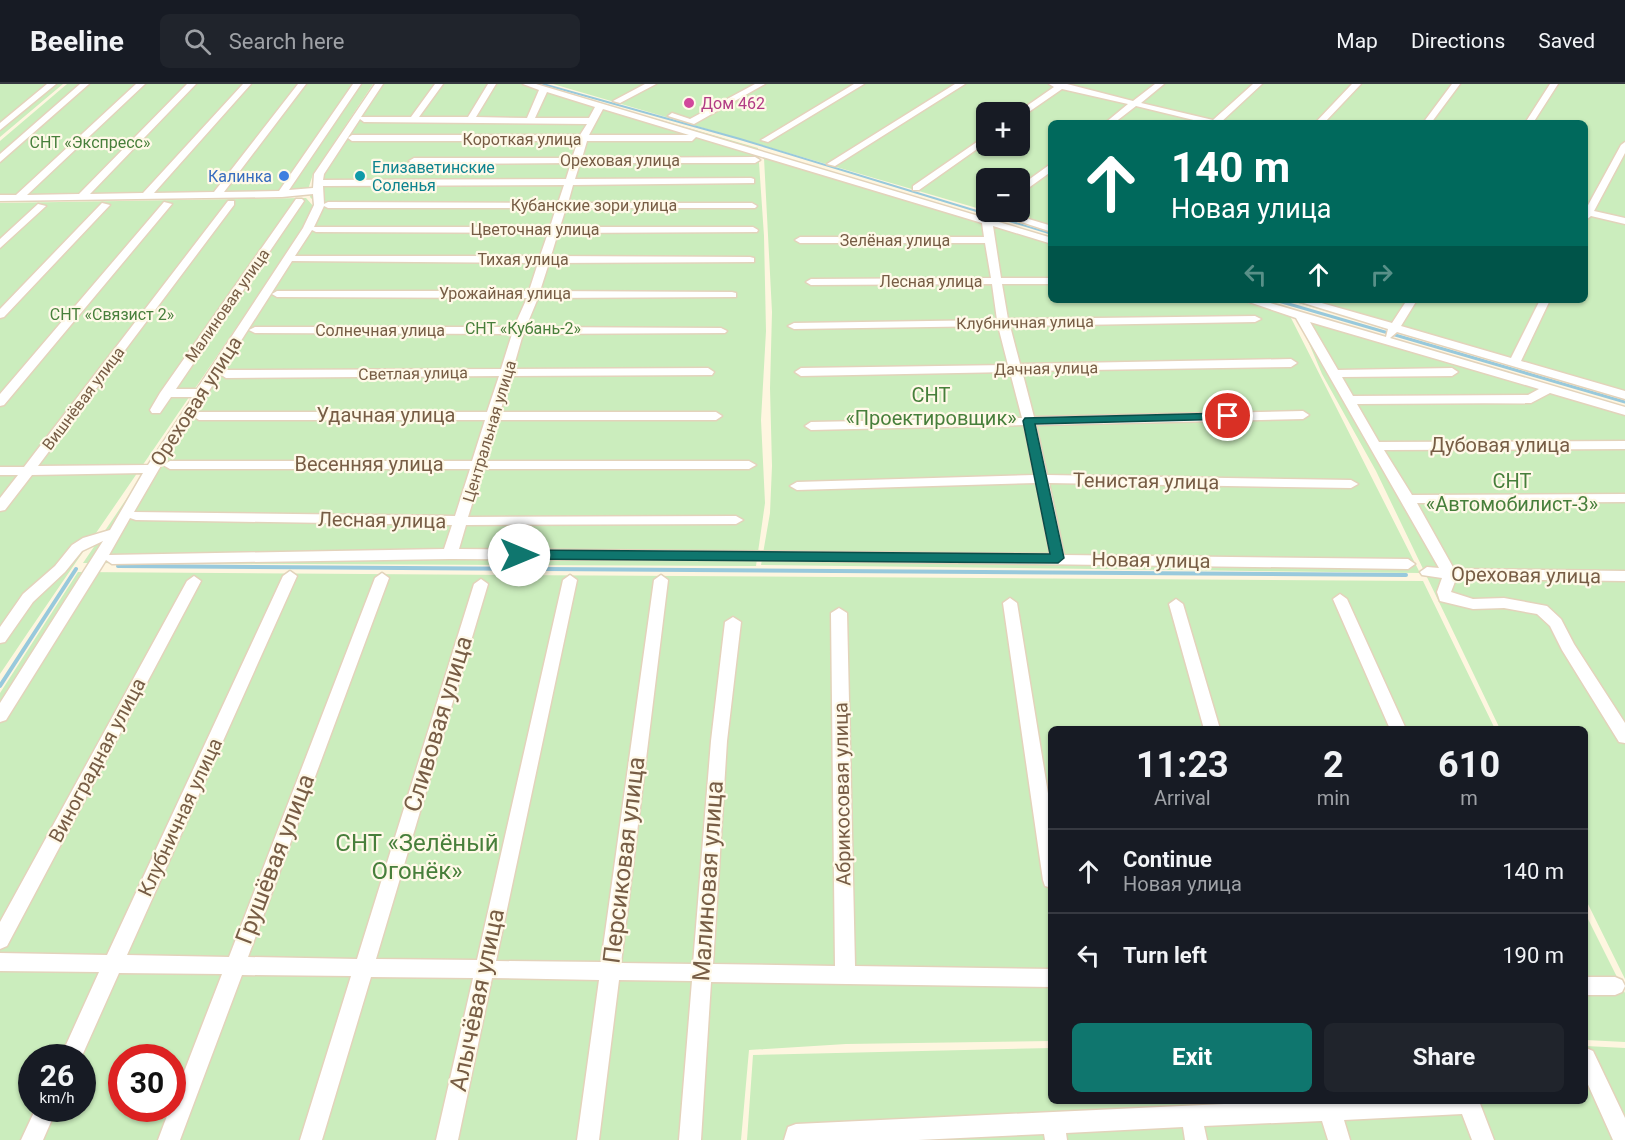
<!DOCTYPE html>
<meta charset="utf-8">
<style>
:root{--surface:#171b24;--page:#20242c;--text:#f1f3f6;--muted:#9ea1a6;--line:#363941;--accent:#0f766e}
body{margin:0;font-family:Roboto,sans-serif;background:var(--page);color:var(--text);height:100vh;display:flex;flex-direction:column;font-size:22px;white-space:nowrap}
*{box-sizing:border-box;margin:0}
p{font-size:20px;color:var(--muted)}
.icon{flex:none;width:33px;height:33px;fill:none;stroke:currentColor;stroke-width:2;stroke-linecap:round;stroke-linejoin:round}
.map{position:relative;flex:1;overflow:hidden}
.side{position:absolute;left:1048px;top:642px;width:540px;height:378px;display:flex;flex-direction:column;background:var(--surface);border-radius:9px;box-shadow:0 2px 4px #0004}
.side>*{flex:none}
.guide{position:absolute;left:1048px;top:36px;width:540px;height:183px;border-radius:9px;box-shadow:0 2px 4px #0004;background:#00695c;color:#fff;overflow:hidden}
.fabs{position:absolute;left:976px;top:18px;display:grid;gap:12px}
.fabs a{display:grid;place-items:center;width:54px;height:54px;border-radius:9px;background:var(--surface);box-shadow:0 2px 4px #0004;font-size:30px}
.speed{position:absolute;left:18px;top:960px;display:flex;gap:12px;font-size:30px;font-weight:700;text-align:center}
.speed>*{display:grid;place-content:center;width:78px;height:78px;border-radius:50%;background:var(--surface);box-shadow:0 2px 4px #0004;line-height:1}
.speed small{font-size:15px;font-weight:400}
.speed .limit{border:9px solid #d22;background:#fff;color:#111}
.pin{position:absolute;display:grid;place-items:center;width:51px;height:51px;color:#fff;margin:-26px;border:3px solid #fff;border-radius:50%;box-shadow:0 2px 6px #0007}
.me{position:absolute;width:66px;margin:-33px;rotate:90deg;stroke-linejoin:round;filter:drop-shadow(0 0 4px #0008)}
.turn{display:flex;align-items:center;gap:21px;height:126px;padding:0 24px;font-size:27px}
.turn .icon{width:78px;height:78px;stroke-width:2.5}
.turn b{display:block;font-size:42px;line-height:51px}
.lanes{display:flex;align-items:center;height:57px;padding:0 24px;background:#0003;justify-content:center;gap:30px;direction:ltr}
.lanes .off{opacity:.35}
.eta{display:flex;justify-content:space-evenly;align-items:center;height:102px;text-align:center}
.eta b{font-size:36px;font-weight:700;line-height:42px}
.primary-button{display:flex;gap:12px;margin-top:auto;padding:12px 24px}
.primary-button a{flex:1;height:69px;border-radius:9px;background:var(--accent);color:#fff;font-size:24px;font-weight:700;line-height:69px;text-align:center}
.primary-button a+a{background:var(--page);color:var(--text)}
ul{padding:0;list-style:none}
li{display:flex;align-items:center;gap:18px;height:84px;padding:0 24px;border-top:2px solid var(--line)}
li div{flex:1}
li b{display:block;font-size:22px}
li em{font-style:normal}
header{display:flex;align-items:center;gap:36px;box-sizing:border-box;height:84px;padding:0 30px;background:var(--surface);border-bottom:2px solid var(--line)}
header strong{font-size:28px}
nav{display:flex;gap:33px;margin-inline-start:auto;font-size:21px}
.search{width:420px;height:54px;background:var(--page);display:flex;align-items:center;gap:15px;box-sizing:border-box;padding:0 21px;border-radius:9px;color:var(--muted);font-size:22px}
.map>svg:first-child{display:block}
.green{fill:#cbedbd;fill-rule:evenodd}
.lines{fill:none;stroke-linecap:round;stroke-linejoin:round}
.stream-far2{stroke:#98c9dc;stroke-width:2}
.stream-far1{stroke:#98c9dc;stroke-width:3}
.stream{stroke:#98c9dc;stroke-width:4}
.minor-casing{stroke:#e3d3bb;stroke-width:3}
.minor{fill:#fff;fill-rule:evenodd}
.route{fill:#0f766e;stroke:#0a4d48;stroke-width:1.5}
.hotel-dot{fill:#d1479c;stroke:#fff9e8;stroke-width:2}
.shop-dot{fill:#3f7fe0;stroke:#fff9e8;stroke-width:2}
.culture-dot{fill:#0f9aa8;stroke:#fff9e8;stroke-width:2}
.labels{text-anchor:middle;stroke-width:4.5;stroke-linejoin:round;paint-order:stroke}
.far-hotel-label{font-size:16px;fill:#b23c85;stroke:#fff9e8;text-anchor:start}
.far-street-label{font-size:16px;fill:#775d45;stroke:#fff9e8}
.far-park-label{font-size:16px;fill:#477f3b;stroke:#fff9e8}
.far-culture-label{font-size:16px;fill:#0d838f;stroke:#fff9e8;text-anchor:start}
.far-shop-label{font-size:16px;fill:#366cbe;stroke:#fff9e8;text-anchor:end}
.park-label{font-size:20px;fill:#477f3b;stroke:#fff9e8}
.street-label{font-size:20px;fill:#775d45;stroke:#fff9e8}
.near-street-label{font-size:24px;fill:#775d45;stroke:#fff9e8}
.near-park-label{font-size:24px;fill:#477f3b;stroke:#fff9e8}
</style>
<header>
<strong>Beeline</strong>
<div class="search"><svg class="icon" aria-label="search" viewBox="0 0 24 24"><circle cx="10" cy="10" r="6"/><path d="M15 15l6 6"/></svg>Search here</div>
<nav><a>Map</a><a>Directions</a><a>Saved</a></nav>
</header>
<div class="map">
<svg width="1625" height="1056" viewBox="0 0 1625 1056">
<rect width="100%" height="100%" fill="#fef6e0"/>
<path class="green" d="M0,0H63L0,53Z
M67,0H373L313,90L306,112L0,117V57Z
M376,0H535L758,64L764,152L766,247L761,336L765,419L756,482L83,479L186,327L318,121L310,113L315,96Z
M553,0H1556L1531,39H1052L1051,146L989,128H1020V94H987V127ZM987,28H1020V62H987Z
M1557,0H1625V315L1395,247L1417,216H1586V39H1533Z
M764,74L1051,160L1052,216H1238L1290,232L1420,489L761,481L770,429L772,382L770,304L772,228Z
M306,114L315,124C213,282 105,434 0,590V119Z
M1288,216H1415L1395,247Z
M1295,226L1625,324V895L1586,816V645H1500L1376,387L1322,290Z
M78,488L1423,497L1495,645H1052L1051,957L846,960L749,966L741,1056H0V609ZM32,974H82V1024H32ZM122,974H172V1024H122Z
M1586,831L1625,909V958L1586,956Z
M1586,962L1625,964V1056H747L753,971L1051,964L1052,1017H1586Z"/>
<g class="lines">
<path class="stream-far2" d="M543,0L740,55L1052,150"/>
<path class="stream-far1" d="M1275,216L1625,318"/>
<path class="stream" d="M118,482L1406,491
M0,602L76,485"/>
<g class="minor-casing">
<path id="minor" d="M47,0H56L0,46V39Z
M80,0H89L0,78V70Z
M136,0H145L27,111L79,110L187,0H196L90,110L143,109L243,0H251L154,109L214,108L298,0H306L224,108L279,107L353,0H361L289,106L313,104L314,90L375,0H383L361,33H411L435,0H443L419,33H468L488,0H496L476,33L527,34L539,6L523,0H536L1052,154V160L993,142L1001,194H1052V200H1002L1008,235L1255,232L1261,235L1255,238L1010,242L1020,280L1291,275L1297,279L1291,283L1022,287L1034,333L1303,327L1309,331L1303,335L1036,341L1047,391L1351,396L1358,400L1351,404L1049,399L1064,471L1408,475L1415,480L1408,485L750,476L450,475L112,480L106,476L6,636L0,638V619L103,457L82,467L65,488L33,518L5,558L0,559V543L23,510L55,482L72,461L83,454L110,446L143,389L32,391L5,426L0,427V414L18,391H0V383H24L228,117H234V121L38,382L148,381L193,313H171L160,329H152L150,326L160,309L296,115H302L304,117L176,305H197L303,144L314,121L313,110L282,113L0,117V111H16ZM547,8L595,23L589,34H535ZM603,25L689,51H589ZM360,35L364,38L587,40L580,51H352L348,54L352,57H578L572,74H414L409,77L414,80L571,79L566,95L323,96L324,90ZM696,53L982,139L984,153H800L795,156L800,159H985L991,194L811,195L806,198L811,201L992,200L997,236L794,239L788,242L794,245L998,242L1008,281L801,284L795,288L801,292L1010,288L1022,334L811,338L805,342L811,346L1024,341L1034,391L797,398L790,402L797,406L1036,399L1050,470L459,465L466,441L736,440L743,436L736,432L468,433L483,385H749L756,381L749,377H485L498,336H716L722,332L716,328H500L511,292L712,291L714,288L708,284L513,285L523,250L725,249L727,247L721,244L526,243L538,214L736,213V209L732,208L540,207L549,179L754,178V174L750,173L551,172L558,149L757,148L758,146L753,143H560L566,124H755L757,122L752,119H568L573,101L754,99V95L751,94L575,95L580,79H755L760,76L755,73L582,74L587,57H692ZM564,101L558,119L328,118L324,120L323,102ZM324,122L328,124H556L550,143H314ZM312,146L316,148L548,149L540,172H295ZM292,177L538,179L529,207H277L272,210L277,213L527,214L514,243H255L249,246L255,249L512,250L501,285L226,286L220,290L226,294L499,292L487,328H199L193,332L199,336H485L472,377H170L163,381L170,385H470L455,432L134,428L159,385ZM130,434L136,436L452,441L444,465L109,471Z
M645,0H656L620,19L613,17Z
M755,0H765L694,40L668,32L672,29L690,35Z
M854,0H864L768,58L761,56Z
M955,0H965L835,82L827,80Z
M1049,0H1067L1133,17L1155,0H1164L1141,19L1213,36L1253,0H1262L1220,39H1206L1136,22L1114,39H1105L1128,20L1062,5L1020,34V28H1018L1054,3Z
M1352,0H1361L1324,39H1315Z
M1452,0H1460L1431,39H1423Z
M1550,0H1558L1533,39H1525Z
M987,51V58L919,106H913V102Z
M1625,58V69L1594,127L1625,134V140L1591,132L1586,136V125L1621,61Z
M1052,79V87L1020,110V102Z
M164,118L172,120L4,321L0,322V310Z
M102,119L110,121L4,233L0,234V225Z
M38,120L46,122L0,164V155Z
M991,128H1005L1052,142V148Z
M1243,216H1260L1386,253L1388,245L1294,216H1311L1392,239L1407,216H1417L1401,242L1511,274L1540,216H1550L1521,277L1625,307V315L1397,248L1390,254L1625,323V331L1550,309L1531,319L1357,320L1379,358L1625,357V365L1384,366L1412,411L1625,410V418L1417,419L1454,485L1625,487V497L1456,495L1451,508L1473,515L1504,514L1547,522L1561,535L1574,560L1625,639V659L1619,658L1562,566L1550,542L1537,530L1504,524L1473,525L1440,517L1437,508L1442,494L1422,491L1420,488L1427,483L1439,484L1296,234ZM1310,238L1539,305L1528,311L1353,312L1342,293L1452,292L1458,288L1452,284L1338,286Z
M290,487L297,492L127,871L229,873L375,494L382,489L389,494L248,873L357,875L474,500L481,495L488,500L376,875L477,876L563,496L570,491L577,496L496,877L601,878L654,496L661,491L668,496L621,879L693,880L711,657L725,538L733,533L741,538L727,657L713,880L835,882L831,529L839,524L847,529L855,882L1052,885V903L711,898L701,1056H679L692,897L619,896L599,1056H577L599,896L492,894L458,1056H436L473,894L371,893L322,1056H300L351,892L242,891L180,1056H158L170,1024H172V1019L222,890L119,889L81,974H60L99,888L0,887V869L107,871L283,492Z
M194,492L201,497L7,862L0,865V838L187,497Z
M1340,510L1347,515L1406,645H1390L1333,515Z
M1010,514L1017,519L1052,734V804L1045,802L1043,796L1003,519Z
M1176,515L1183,520L1220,645H1204L1169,520Z
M1586,893H1615L1622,896L1625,902L1622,908L1615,911H1586Z
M1586,964L1593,967L1625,1034V1056H1613L1586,996Z
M1288,1017H1479L1494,1056H1472L1462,1030L1344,1036L1350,1056H1328L1322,1037L1204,1042L1207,1056H1185L1183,1043L1066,1049L1067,1056H1045L1044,1050L918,1056H784L788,1043L796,1040Z
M36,1024H57L43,1056H21Z"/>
</g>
<use href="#minor" class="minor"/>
</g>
<path class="route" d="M1228,329L1233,330V335L1035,340L1064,474L1058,479L519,475L513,471L519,466L1050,470L1023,337L1025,334Z"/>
<circle class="hotel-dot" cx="689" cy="19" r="6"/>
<circle class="shop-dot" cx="284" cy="92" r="6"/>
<circle class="culture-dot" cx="360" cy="92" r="6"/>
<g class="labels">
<g class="far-hotel-label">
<text x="701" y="25">Дом 462</text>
</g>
<g class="far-street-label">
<text x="522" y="61">Короткая улица</text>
<text x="620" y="82">Ореховая улица</text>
<text x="594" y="127">Кубанские зори улица</text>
<text x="535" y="151">Цветочная улица</text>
<text x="895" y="162">Зелёная улица</text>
<text x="523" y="181">Тихая улица</text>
<text x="931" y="203">Лесная улица</text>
<text x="505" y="215">Урожайная улица</text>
<text transform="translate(227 221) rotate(-55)" y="6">Малиновая улица</text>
<text transform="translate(1025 238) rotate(-1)" y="6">Клубничная улица</text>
<text x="380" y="252">Солнечная улица</text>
<text transform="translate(1046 284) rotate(-1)" y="6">Дачная улица</text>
<text transform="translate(413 289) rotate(-1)" y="6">Светлая улица</text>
<text transform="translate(83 314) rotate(-53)" y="6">Вишнёвая улица</text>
<text transform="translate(489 347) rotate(-73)" y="6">Центральная улица</text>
</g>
<g class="far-park-label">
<text x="90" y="64">СНТ «Экспресс»</text>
<text x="112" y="236">СНТ «Связист 2»</text>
<text x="523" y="250">СНТ «Кубань-2»</text>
</g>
<g class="far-culture-label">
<text x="372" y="89">Елизаветинские<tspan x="372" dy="18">Соленья</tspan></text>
</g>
<g class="far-shop-label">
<text x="272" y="98">Калинка</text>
</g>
<g class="park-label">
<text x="931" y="318">СНТ<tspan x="931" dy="23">«Проектировщик»</tspan></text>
<text x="1512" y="404">СНТ<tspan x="1512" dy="23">«Автомобилист-3»</tspan></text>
</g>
<g class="street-label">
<text transform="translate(196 317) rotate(-57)" y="7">Ореховая улица</text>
<text x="386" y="338">Удачная улица</text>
<text x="1500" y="368">Дубовая улица</text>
<text x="369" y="387">Весенняя улица</text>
<text transform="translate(1146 397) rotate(1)" y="7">Тенистая улица</text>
<text transform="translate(382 436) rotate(1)" y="7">Лесная улица</text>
<text transform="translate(1151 476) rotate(1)" y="7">Новая улица</text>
<text transform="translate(1526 491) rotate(1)" y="7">Ореховая улица</text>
<text transform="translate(97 676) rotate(-62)" y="7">Виноградная улица</text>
<text transform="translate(842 710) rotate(-91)" y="7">Абрикосовая улица</text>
<text transform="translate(180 733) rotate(-65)" y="7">Клубничная улица</text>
</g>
<g class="near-street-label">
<text transform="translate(438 640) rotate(-73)" y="8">Сливовая улица</text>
<text transform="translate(275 775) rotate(-69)" y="8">Грушёвая улица</text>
<text transform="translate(624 776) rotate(-83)" y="8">Персиковая улица</text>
<text transform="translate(708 797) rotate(-86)" y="8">Малиновая улица</text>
<text transform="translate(477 916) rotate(-78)" y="8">Алычёвая улица</text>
</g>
<g class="near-park-label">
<text x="417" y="767">СНТ «Зелёный<tspan x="417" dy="28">Огонёк»</tspan></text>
</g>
</g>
</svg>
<div class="fabs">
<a>+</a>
<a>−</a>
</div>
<div class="speed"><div>26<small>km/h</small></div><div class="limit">30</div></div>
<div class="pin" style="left:1228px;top:332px;background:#d93025"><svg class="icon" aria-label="arrive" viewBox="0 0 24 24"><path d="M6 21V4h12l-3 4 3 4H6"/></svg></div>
<svg class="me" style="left:519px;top:471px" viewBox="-20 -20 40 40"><circle r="19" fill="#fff"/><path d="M0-13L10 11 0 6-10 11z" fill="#0f766e"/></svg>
<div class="guide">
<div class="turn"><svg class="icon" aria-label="ahead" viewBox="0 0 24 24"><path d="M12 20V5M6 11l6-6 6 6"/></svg><div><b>140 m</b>Новая улица</div></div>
<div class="lanes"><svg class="icon off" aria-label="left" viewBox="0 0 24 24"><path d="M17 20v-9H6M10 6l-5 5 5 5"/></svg><svg class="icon" aria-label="ahead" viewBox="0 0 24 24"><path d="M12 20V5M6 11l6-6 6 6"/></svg><svg class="icon off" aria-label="right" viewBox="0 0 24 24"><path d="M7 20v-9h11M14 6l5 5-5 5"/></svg></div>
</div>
<section class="side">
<div class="eta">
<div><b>11:23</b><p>Arrival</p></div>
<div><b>2</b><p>min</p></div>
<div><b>610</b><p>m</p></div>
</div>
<ul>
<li><svg class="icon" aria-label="ahead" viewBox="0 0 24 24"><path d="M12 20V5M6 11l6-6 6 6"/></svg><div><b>Continue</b><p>Новая улица</p></div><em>140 m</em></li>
<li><svg class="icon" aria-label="left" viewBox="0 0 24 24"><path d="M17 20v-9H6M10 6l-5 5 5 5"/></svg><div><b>Turn left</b></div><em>190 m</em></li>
</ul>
<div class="primary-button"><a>Exit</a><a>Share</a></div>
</section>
</div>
